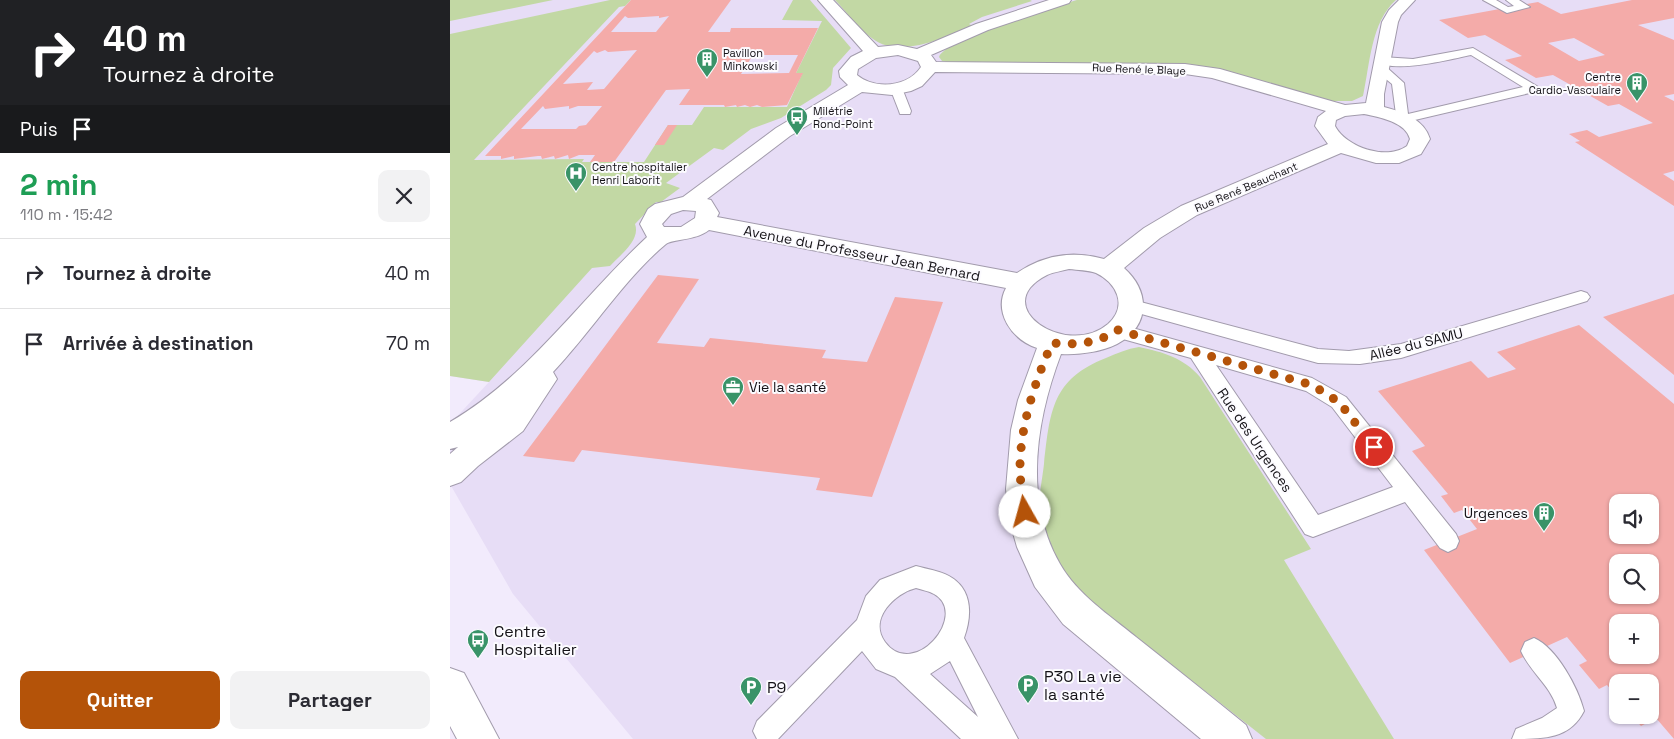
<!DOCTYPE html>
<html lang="fr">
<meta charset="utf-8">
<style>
:root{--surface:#fff;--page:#f2f2f3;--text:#2b2b33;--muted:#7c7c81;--line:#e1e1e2;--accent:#b45309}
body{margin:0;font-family:"Space Grotesk",sans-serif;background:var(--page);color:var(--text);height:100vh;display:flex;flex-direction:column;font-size:19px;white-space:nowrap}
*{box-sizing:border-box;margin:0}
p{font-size:16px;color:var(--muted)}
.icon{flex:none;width:28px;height:28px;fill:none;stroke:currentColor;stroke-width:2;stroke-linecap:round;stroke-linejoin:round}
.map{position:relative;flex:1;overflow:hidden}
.panel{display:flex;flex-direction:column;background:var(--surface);width:450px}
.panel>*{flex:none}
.hud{background:#202124;color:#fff;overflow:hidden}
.tools{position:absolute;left:1159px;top:494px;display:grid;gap:10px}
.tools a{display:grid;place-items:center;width:50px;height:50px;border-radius:10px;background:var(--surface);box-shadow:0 1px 4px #0004;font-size:25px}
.pin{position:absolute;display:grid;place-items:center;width:42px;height:42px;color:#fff;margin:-21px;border:2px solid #fff;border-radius:50%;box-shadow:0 1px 5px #0007}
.me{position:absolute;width:55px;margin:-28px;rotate:353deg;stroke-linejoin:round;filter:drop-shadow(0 0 4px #0008)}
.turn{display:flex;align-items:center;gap:18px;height:105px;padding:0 20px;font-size:22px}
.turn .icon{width:65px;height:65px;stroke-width:2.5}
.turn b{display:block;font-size:35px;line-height:42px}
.then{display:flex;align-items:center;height:48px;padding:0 20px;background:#0003;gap:10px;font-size:19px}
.round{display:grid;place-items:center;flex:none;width:52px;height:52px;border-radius:10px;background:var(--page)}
.headline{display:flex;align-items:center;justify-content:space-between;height:85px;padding:0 20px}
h1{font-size:30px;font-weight:800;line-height:38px;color:#1e9e55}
.action{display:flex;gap:10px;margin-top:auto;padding:10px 20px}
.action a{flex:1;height:58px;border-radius:10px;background:var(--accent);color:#fff;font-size:20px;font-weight:800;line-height:58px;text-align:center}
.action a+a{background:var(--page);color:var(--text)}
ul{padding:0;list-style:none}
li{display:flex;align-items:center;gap:15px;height:70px;padding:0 20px;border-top:1px solid var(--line)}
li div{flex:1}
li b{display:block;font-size:19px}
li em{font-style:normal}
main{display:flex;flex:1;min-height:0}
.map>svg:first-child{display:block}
.built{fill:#e7ddf6;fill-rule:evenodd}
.green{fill:#c2d8a4}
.building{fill:#f4aba9;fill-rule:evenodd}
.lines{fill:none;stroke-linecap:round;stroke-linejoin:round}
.service-casing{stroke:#a29bac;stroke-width:2}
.minor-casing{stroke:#a29bac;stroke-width:2}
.secondary-casing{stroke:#a29bac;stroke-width:2}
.service{fill:#fff;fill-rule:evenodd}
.minor{fill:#fff;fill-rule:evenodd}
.secondary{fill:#fff;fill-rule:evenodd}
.route{stroke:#b45309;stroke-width:9;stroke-dasharray:0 16.2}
.labels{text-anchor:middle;stroke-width:4;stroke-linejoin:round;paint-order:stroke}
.far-poi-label{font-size:11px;fill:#141217;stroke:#fcfbff;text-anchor:start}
.far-street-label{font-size:11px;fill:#141217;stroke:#fcfbff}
.street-label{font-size:14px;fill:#141217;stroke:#fcfbff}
.poi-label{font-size:14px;fill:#141217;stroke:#fcfbff;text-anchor:start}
.near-poi-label{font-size:16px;fill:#141217;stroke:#fcfbff;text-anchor:start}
</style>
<main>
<section class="panel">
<div class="hud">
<div class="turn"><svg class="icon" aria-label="right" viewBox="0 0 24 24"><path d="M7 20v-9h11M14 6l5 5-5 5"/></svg><div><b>40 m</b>Tournez à droite</div></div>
<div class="then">Puis<svg class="icon" aria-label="arrive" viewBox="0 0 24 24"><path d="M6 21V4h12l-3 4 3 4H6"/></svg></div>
</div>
<div class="headline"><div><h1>2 min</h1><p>110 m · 15:42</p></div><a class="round"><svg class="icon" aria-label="close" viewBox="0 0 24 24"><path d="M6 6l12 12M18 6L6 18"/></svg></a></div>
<ul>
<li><svg class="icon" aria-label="right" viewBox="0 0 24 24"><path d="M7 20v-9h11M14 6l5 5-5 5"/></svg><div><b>Tournez à droite</b></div><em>40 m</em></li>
<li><svg class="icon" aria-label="arrive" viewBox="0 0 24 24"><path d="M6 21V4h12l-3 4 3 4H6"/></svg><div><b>Arrivée à destination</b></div><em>70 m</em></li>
</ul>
<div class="action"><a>Quitter</a><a>Partager</a></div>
</section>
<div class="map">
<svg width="1224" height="739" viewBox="0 0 1224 739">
<rect width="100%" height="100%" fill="#f2ebfc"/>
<path class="built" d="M0,0H1224V739H183L63,594L0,484V424L39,382L0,376ZM1168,502H1200V535H1168ZM1168,562H1200V595H1168ZM1168,622H1200V655H1168ZM1168,682H1200V715H1168Z"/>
<path class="green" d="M0,0H103L0,21Z
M160,0H192H181L175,6L169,7L24,160L134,159L132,162H194L218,125H242L254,107H337L352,74L346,73L372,21L332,20L343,0H360L401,48L383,68L381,85L376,90L331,118L301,129L273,150L264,148L216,183L230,188L211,202H206L185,224C191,240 170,255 160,266L142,268L39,382L0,376V34Z
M385,0H580L582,1L532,17L519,24L523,26C496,37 450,59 423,39C408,29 397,12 385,0Z
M627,0H946C921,22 920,64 913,96L902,101H879L758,68L707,64L510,65L492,61L489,57C494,39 605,7 627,0Z
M689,347C713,352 734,358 750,377L861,549L834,560L944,739H816L637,598C617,577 595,551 590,521C587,503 592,482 594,464C600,411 602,379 656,358C667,353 677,349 689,347Z"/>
<path class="building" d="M181,0H281L258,32H280L281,28H368L346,73H353L337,105L312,107L307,105L300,107L295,105L287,107L286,105L275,107L274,105H229L240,89L216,90L164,162H140L145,155H129L119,159L118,155L105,159L104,156L92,159L91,156H88L64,159V156L51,159V156H35ZM175,16L178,18L209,16V18L219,16L206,32H161ZM155,50L158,52L187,50L154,89L137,90L143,82L113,84L144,51L147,53ZM303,55H348L339,73L291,74ZM93,106L95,109L119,106V109L128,106H152L136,125L129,126L126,129H71Z
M1182,0H1224V18L1188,25L1224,40V94L1214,96L1224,101V171L1213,174L1224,181V206L1125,142L1130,141L1119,134L1137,130L1149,137L1203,123L1169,104L1158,106L1103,75L1086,78L1055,60L1072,56L1035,35L1018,38L989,20L1088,2L1111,14ZM1124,38L1155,55L1129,61L1098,43Z
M218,125H227L214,145H205Z
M208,275L249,279L207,343L254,347L260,338L376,350L372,358L417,362L445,297L493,302L422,497L366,490L370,478L132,450L124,462L73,456Z
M1224,294V375L1153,317Z
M1129,325L1224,404V739L1206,718L1191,726L1181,715H1200V682H1168V698L1157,685L1149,689L1129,665L1137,661L1117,637L1060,663L974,550L1027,529L1012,510L1004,513L991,496L998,494L962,451L975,446L928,391L1021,361L1038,378L1066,369L1047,352ZM1168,502H1200V535H1168ZM1168,562H1200V595H1168ZM1168,622H1200V655H1168Z"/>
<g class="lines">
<g class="service-casing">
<path id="service" d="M1033,0H1046L1058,7L1064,6L1056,0H1069L1080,7L1057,13Z
M1023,48L1090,88L1084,92L952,123L947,122L942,84L926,71V65H934L954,83L958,114L1073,87L1021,55C1002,59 940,75 926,60L932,57L963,59Z
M446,84L452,88L461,111L460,114H450L449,111L440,88Z
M1131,291L1137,293L1140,297L1137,301L951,358L910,364L868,363L677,310L674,306L677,302L683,300L868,349L899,351L951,344Z
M668,324L862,378L896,397L1006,534L1009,541L1006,548L998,552L990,548L955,502L863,537L855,534L741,358L662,336L659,331L662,326ZM766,365L856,391L882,407L943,487L868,515Z
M466,566C477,569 490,571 499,576C523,589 522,616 514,638L568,739H511L445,677L426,669L412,651L328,739H307L303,731L307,721L407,620L416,596L430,580ZM466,588C472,590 479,591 484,594C520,614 464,681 435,642C418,619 445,593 466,588ZM500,661L528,717L480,674Z
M1084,638C1107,648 1128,688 1134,711C1120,739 1094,739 1062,739L1066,729L1092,718L1107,708C1101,686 1080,672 1071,651L1075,642Z"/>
</g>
<g class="minor-casing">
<path id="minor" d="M368,0H383L428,47L448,45L467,49L526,24L599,0H621L619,3L538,30L481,55L486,62L735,64L770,69L895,105L916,103L932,22L939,10L949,0H965L951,15L948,22L934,94V107C953,112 974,119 980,139L971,154L949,163H926L891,153L747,215L710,238L674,268C700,291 701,326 667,344C651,352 629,355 611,354C586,420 573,500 610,564C627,594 659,615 686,637C723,666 760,696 796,725L802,739H751L613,624L585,587L567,547L559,519L556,489L561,430L568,400L587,348C562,340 543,312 556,288L259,230C245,241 222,239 216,244C176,277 140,333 103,372L107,379L73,431L28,466L11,482L0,486V454L8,447L0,449V422C80,375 130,299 197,237L190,224L198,209L205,204L233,197L326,128L398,85L390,77L389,71L401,57L413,51ZM448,55L468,61L471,67C458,87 425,90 407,75L408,69L426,58ZM485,72L735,74L762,78L876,111L868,117L865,126L878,144L731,206L694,228L654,259C623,250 593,255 567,273L267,217L269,213L261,200L257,199L340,136L412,92L442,95L461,91L472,86ZM914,114C929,117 956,122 960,139L957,146C936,161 896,147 885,126L886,120L895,116ZM233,210L246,211L245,218L231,227H214L212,224L221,214ZM619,269C628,270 638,270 646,273C667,283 678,306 658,324C617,359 536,306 597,275C604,272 612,271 619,269Z"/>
</g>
<g class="secondary-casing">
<path id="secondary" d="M0,668L14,673L49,739H7L0,726Z"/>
</g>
<use href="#service" class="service"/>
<use href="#minor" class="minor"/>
<use href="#secondary" class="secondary"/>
</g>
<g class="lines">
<path class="route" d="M575,512C574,500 571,487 570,474C569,429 584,384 602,343C627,345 646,344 668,330L862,385L889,402L924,447"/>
</g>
<defs>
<g id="building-pin" transform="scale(1.125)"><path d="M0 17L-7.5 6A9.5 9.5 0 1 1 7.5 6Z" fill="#399368" stroke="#fcfbff"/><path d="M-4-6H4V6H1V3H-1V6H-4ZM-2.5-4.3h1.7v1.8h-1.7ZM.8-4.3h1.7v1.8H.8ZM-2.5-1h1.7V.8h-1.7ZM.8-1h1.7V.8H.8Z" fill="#fff"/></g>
<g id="bus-pin" transform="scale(1.125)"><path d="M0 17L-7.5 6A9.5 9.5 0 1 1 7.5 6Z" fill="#399368" stroke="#fcfbff"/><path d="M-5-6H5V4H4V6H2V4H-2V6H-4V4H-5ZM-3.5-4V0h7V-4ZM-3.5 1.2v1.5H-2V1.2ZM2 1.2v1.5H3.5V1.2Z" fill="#fff"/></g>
<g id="hospital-pin" transform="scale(1.125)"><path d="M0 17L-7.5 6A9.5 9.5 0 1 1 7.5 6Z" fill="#399368" stroke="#fcfbff"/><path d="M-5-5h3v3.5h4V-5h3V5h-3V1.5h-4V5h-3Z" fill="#fff"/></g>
<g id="office-pin" transform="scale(1.125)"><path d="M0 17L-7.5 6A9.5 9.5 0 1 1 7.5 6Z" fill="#399368" stroke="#fcfbff"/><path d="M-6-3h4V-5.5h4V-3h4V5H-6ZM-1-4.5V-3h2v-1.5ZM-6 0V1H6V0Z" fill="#fff"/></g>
<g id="parking-pin" transform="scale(1.125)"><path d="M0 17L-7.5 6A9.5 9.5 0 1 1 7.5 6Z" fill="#399368" stroke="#fcfbff"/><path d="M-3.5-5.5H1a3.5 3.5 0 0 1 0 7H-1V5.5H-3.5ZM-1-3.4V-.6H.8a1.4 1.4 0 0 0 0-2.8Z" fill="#fff"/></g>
</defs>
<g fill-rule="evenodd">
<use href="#building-pin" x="257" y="59"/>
<use href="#building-pin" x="1187" y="83"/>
<use href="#bus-pin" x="347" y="117"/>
<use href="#hospital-pin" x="126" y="173"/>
<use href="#office-pin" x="283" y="387"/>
<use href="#building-pin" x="1094" y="513"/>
<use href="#bus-pin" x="28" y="640"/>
<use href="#parking-pin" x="578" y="685"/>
<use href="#parking-pin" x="301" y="687"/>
</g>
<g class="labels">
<g class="far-poi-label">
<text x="273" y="57">Pavillon<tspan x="273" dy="13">Minkowski</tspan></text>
<text x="1171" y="81" text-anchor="end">Centre<tspan x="1171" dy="13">Cardio-Vasculaire</tspan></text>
<text x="363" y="115">Milétrie<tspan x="363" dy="13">Rond-Point</tspan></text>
<text x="142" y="171">Centre hospitalier<tspan x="142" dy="13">Henri Laborit</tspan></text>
</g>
<g class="far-street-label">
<text transform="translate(689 69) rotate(2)" y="4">Rue René le Blaye</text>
<text transform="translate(796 187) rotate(-23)" y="4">Rue René Beauchant</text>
</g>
<g class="street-label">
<text transform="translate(412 253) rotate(11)" y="5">Avenue du Professeur Jean Bernard</text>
<text transform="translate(966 344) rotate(-14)" y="5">Allée du SAMU</text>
<text transform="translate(805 440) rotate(56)" y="5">Rue des Urgences</text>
</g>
<g class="poi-label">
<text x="299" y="392">Vie la santé</text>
<text x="1078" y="518" text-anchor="end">Urgences</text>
</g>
<g class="near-poi-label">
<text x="44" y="637">Centre<tspan x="44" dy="18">Hospitalier</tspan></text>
<text x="594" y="682">P30 La vie<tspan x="594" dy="18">la santé</tspan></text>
<text x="317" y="693">P9</text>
</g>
</g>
</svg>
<div class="tools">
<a><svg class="icon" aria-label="sound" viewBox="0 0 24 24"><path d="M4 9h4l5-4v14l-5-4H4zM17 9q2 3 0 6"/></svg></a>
<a><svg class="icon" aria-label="search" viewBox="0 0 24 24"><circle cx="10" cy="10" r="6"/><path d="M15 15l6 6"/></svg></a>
<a>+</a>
<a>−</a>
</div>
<div class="pin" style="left:924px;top:447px;background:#d93025"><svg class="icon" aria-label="arrive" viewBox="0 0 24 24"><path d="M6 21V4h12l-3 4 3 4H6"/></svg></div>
<svg class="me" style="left:575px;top:512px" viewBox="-20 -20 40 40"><circle r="19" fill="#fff"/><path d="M0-13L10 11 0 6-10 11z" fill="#b45309"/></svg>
</div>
</main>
